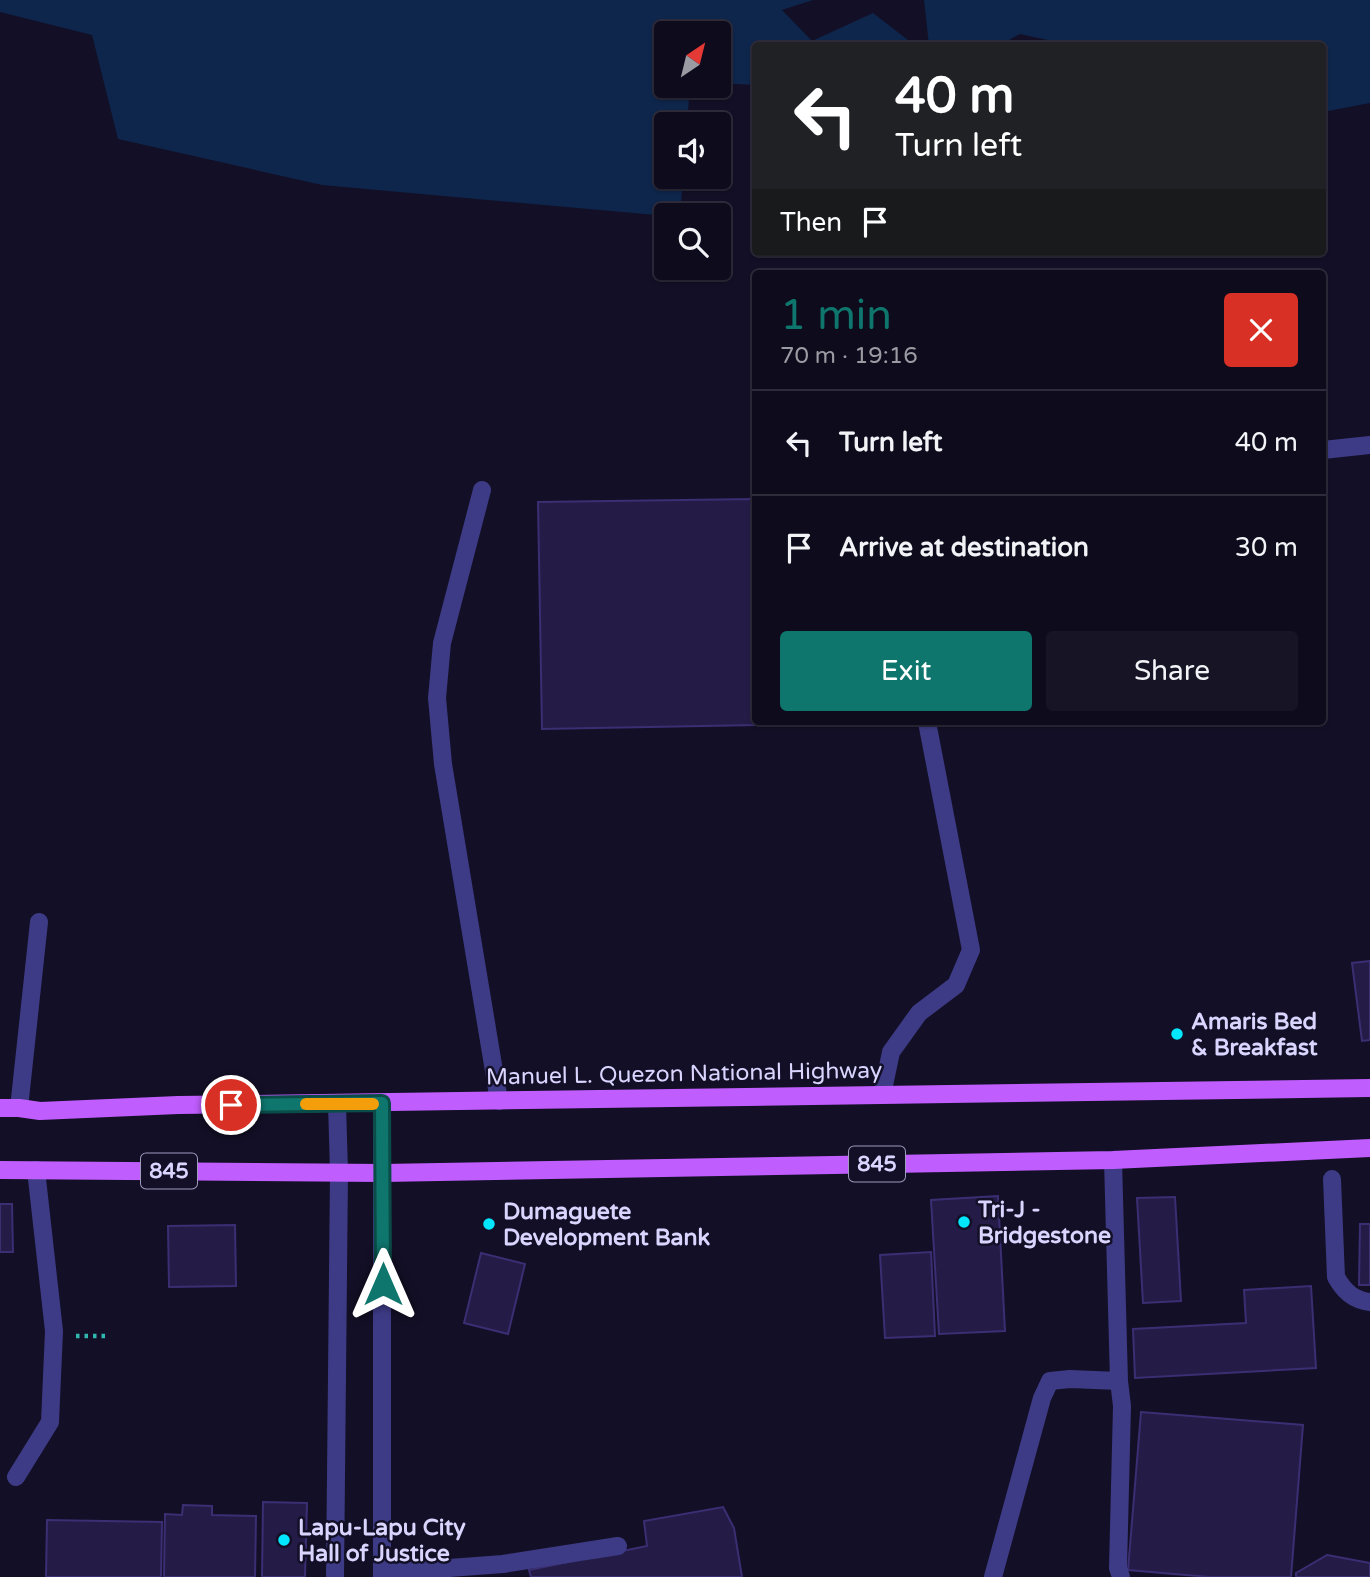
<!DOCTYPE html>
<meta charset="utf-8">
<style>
:root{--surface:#0e0b1c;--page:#171425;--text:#f1f3f6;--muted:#9b9ba3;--line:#2e2b3b;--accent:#0f766e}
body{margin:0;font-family:"Varela Round",sans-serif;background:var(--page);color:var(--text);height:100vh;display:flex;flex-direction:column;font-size:26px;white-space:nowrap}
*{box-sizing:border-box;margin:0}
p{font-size:23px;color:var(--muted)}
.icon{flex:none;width:38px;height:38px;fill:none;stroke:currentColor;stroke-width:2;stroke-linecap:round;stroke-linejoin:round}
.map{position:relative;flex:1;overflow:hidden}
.panel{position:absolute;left:752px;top:270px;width:574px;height:455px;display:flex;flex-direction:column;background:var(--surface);border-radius:7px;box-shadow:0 2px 5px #0004,0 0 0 2px var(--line)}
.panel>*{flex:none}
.banner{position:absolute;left:752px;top:42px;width:574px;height:214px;border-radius:7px;box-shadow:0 2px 5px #0004,0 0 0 2px var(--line);background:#202124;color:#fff;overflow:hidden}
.needle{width:46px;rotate:35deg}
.buttons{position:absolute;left:654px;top:21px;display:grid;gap:14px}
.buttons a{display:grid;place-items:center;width:77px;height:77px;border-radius:7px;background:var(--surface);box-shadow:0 2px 5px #0004,0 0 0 2px var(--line);font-size:35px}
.pin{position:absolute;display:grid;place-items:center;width:60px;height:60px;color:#fff;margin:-30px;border:4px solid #fff;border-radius:50%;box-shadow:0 2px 7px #0007}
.me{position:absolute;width:77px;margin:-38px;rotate:0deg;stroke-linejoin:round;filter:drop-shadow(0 0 5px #0008)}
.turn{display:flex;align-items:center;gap:24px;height:147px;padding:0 28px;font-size:32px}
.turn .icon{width:91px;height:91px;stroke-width:2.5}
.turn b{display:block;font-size:49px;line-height:60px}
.then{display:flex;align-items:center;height:66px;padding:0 28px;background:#0003;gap:14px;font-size:26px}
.round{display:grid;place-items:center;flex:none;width:74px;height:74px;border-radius:7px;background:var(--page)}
.head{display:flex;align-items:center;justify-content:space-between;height:119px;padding:0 28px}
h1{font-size:42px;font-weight:600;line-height:52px;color:var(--accent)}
.action{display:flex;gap:14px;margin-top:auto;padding:14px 28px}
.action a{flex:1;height:80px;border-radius:7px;background:var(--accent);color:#fff;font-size:28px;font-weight:600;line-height:80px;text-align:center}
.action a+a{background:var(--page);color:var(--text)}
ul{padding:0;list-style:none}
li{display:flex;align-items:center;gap:21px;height:105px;padding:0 28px;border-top:2px solid var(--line)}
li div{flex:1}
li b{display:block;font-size:26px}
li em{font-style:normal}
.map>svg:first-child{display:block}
.water{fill:#0e264b}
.building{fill:#241c47;stroke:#3b2e73;stroke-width:2}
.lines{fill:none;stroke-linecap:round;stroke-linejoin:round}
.path{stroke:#30b8ae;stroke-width:4.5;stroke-dasharray:3.5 5;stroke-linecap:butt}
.minor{stroke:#3d3b85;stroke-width:18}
.major{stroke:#c05dfe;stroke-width:18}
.route-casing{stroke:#0a4d48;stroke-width:18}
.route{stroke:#0f766e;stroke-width:12}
.slow{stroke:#f59e0b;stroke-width:12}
.poi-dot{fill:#02e7fd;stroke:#130f26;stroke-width:2.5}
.labels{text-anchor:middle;stroke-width:5;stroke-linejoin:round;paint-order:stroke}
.shield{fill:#130f26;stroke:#9e9abe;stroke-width:2}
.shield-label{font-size:21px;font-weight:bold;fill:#d9d5ff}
.poi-label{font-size:23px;font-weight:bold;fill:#d9d5ff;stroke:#130f26;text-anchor:start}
.street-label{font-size:23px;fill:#d9d5ff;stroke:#130f26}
</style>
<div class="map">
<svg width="1370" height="1577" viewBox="0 0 1370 1577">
<rect width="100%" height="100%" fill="#130f26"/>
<path class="water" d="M0,0H813L782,10L812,41L873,13L908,40V45L756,46V87L755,85L719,83V33H667V86H690L687,124H667V177H683L680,215L667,216L322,185L118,139L92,35L0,12Z
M924,0H1370V103L1323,112V46H1075L1020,34L1000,45H929Z"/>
<path class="building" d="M753,499L757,725L542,729L538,502Z
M1370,961V1040L1362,1041L1352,963Z
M998,1196L1005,1331L939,1334L931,1200Z
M1175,1197L1181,1301L1143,1303L1137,1198Z
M0,1204H12L13,1252H0Z
M1360,1224H1370V1285H1359Z
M235,1225L236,1286L169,1287L168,1226Z
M931,1252L935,1336L885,1338L880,1255Z
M481,1253L525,1264L508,1334L464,1323Z
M1311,1286L1316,1368L1135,1378L1133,1329L1246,1323L1244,1290Z
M1141,1412L1303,1425L1291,1577H1209L1128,1570Z
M263,1502L307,1503L305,1577H262Z
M183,1505L212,1506V1515L256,1516L255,1577H164L165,1514L182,1515Z
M723,1507L734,1528L742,1577H531L529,1570L647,1546L644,1521Z
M47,1520L162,1522L161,1577H46Z
M1327,1555L1370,1563V1577H1296V1573Z"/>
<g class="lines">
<path class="path" d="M76,1336H106"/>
<path class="minor" d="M1323,450L1370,445
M482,490L442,643L437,698L443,764L499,1101
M882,1095L891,1052L919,1013L956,985L971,950L927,722
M19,1108L39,922
M1113,1160L1119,1381L1122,1406L1118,1568L1121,1577
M1332,1179L1336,1277C1344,1291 1353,1300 1370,1302
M16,1477L50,1422L54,1331L36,1170
M382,1573L503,1564L618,1546
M335,1577L339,1172L337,1104
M382,1577V1103
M993,1577L1042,1398L1050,1381L1070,1379L1119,1381"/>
<path class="major" d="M0,1108H19L40,1111L178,1105L1370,1088
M0,1170L383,1173L1113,1160L1370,1148"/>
</g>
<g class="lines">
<g class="route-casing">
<path id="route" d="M231,1105L382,1103L383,1284"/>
</g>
<use href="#route" class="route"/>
<path class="slow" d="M306,1104H373"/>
</g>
<g class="poi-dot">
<circle cx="1177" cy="1034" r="7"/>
<circle cx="964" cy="1222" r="7"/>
<circle cx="489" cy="1224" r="7"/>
<circle cx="284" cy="1540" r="7"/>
</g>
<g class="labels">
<g class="shield">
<rect x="849" y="1146.5" width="56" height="35" rx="5"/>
<rect x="141" y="1153.5" width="56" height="35" rx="5"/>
</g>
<g class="shield-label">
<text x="877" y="1171">845</text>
<text x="169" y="1178">845</text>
</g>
<g class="poi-label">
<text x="1191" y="1029">Amaris Bed<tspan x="1191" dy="26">&amp; Breakfast</tspan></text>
<text x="978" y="1217">Tri-J -<tspan x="978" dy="26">Bridgestone</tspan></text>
<text x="503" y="1219">Dumaguete<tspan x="503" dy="26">Development Bank</tspan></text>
<text x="298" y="1535">Lapu-Lapu City<tspan x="298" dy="26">Hall of Justice</tspan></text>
</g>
<g class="street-label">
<text transform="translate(684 1073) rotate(-1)" y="8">Manuel L. Quezon National Highway</text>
</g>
</g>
</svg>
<div class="buttons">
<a><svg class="needle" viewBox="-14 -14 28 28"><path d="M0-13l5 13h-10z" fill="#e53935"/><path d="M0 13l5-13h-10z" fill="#9b9ba3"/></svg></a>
<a><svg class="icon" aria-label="sound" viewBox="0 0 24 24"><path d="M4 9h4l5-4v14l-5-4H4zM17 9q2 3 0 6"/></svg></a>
<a><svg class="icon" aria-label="search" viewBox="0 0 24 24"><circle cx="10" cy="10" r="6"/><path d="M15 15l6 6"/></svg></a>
</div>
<div class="pin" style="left:231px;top:1105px;background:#d93025"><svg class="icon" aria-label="arrive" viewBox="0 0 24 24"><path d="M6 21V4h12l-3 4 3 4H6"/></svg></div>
<svg class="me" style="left:383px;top:1284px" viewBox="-20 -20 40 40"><path d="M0-17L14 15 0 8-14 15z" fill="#0f766e" stroke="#fff" stroke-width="4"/></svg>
<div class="banner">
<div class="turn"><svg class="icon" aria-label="left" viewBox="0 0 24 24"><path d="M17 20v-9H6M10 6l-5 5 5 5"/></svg><div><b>40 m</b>Turn left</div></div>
<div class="then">Then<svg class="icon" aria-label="arrive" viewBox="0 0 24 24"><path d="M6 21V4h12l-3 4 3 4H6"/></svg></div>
</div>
<section class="panel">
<div class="head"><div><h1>1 min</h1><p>70 m · 19:16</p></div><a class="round" style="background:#d93025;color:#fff"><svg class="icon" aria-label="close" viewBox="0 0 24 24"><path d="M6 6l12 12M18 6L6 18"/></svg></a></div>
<ul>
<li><svg class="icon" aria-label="left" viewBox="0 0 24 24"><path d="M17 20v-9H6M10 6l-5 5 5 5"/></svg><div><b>Turn left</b></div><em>40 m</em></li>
<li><svg class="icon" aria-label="arrive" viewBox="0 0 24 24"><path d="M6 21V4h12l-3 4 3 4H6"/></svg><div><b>Arrive at destination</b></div><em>30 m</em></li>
</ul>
<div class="action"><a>Exit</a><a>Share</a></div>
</section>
</div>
